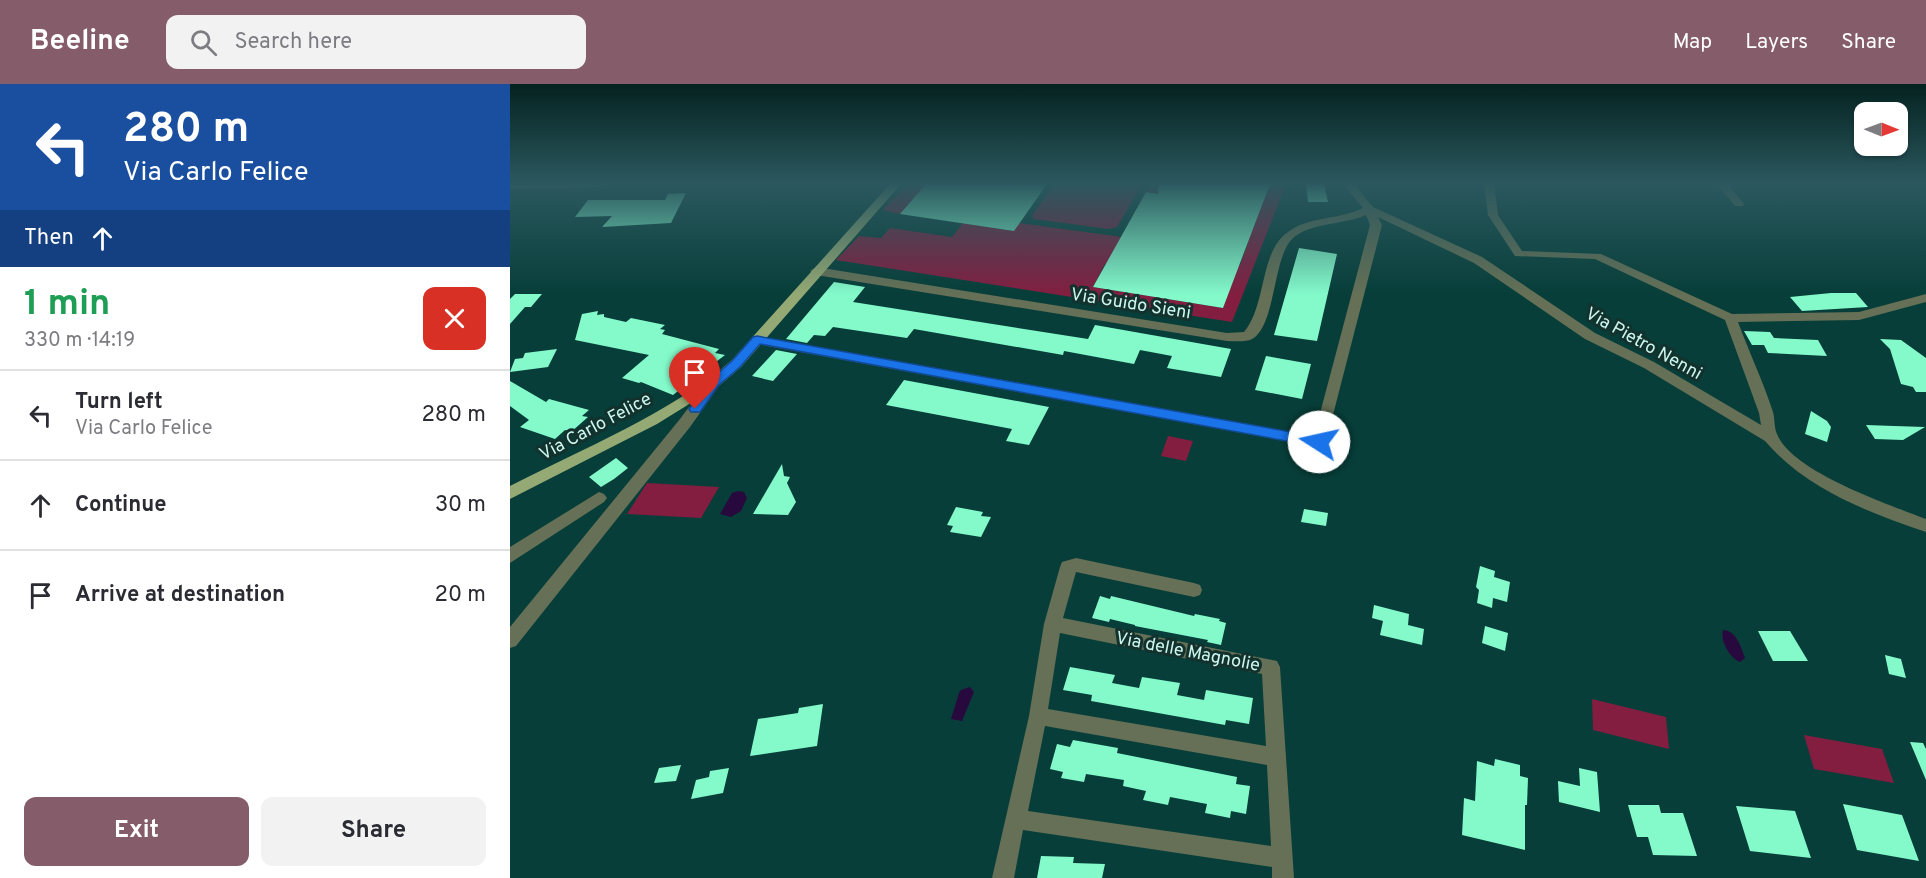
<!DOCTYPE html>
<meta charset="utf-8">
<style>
:root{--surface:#fff;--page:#f2f2f3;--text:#2b2b33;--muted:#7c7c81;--line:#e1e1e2;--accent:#855d6a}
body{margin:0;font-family:Overpass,sans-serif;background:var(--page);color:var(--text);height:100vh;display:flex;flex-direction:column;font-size:22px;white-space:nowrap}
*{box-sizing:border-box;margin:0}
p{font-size:20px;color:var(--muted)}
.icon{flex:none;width:33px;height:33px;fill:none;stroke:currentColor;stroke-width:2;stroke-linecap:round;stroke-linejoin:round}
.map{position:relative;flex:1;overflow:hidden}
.details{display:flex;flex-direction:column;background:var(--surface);width:510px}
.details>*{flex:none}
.banner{background:#1a4fa0;color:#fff;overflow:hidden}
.needle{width:39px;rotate:91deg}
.controls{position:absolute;left:1344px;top:18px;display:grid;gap:12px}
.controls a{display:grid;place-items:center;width:54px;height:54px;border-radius:12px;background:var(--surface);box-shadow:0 2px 4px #0004;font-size:30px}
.pin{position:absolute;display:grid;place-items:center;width:51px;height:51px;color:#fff;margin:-62px -26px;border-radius:50% 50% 50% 0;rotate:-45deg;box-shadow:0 0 6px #0007}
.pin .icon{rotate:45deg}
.me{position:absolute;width:66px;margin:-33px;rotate:280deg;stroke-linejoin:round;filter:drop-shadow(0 0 4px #0008)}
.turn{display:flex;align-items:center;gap:21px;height:126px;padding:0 24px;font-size:27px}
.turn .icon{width:78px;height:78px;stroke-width:2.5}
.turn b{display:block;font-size:42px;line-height:51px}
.then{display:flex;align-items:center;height:57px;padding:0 24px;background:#0003;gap:12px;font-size:22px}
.round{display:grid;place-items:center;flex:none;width:63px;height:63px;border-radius:12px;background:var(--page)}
.summary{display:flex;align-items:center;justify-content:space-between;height:102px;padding:0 24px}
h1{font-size:36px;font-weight:700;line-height:45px;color:#1e9e55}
.primary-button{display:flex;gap:12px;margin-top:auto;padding:12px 24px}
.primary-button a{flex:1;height:69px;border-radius:12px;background:var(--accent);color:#fff;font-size:24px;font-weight:700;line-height:69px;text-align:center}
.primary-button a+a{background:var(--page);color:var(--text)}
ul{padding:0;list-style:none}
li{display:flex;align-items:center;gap:18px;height:90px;padding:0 24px;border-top:2px solid var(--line)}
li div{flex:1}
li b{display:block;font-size:22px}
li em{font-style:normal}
header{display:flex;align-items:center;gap:36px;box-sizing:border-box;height:84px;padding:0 30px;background:var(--accent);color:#fff}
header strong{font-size:28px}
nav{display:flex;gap:33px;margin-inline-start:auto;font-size:21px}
.search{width:420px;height:54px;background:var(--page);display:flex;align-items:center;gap:15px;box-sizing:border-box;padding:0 21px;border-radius:12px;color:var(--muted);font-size:22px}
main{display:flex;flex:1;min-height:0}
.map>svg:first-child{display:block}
.green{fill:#831e40;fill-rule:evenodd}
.water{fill:#27093e}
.building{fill:#84facb}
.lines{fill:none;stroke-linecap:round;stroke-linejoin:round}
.minor{fill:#657056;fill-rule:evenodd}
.major{fill:#95a975;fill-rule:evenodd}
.route{fill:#1a73e8;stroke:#114b97;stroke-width:1.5}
.labels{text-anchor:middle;stroke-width:6;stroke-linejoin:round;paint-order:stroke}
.street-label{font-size:18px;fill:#ccf7f0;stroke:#13312d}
</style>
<header>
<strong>Beeline</strong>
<div class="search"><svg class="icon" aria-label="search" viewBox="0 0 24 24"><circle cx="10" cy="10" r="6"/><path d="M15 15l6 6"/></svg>Search here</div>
<nav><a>Map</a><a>Layers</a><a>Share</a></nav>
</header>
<main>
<section class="details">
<div class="banner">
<div class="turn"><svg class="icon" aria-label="left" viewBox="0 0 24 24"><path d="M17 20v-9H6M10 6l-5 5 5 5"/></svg><div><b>280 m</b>Via Carlo Felice</div></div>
<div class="then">Then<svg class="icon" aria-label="ahead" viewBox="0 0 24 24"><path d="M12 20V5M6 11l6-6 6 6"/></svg></div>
</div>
<div class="summary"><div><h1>1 min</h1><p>330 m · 14:19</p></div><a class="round" style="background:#d93025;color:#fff"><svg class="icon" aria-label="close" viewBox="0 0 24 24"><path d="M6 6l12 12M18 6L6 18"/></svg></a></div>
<ul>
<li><svg class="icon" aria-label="left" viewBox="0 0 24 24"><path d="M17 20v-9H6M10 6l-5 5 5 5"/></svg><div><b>Turn left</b><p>Via Carlo Felice</p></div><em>280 m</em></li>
<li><svg class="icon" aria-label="ahead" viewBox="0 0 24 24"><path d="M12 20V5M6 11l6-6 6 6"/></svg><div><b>Continue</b></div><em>30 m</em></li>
<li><svg class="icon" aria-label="arrive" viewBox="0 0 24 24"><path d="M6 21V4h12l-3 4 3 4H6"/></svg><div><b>Arrive at destination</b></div><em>20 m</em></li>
</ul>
<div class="primary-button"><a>Exit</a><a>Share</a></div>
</section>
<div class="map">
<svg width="1416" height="794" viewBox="0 0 1416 794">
<rect width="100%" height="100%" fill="#073e39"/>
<path class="green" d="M397,100H433L528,113L517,127L407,111L390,130L373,126Z
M544,100H632L607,143L599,145L524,135L522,132Z
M640,100H776L722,238L326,176L349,152L371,154L380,144L442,153L453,139L503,147L509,139L612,153L607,162L730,181L738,159L618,142L626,127L744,143L750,124L636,108ZM595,180L721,200L713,224L583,203Z
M658,352L683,357L676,377L651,372Z
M137,399L209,403L191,434L117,430Z
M1082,615L1156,633L1159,665L1083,646Z
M1294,651L1372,665L1384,699L1304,685Z"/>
<path class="water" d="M228,407L234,408L237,414L231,427L221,433L210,430L222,409Z
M1213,546C1226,546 1231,563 1235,574L1230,578C1219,574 1210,556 1213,546Z
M460,603L464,608L452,637L441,635L449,609L451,606Z"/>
<path class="building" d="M416,100H537L504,147L390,130Z
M649,100H760L713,224L583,203L636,108L648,110Z
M796,100H814L818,118H798Z
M176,109L161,139L92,143L102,132L65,133L78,116H155L158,110Z
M789,164L827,170L807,257L764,251Z
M324,198L355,203L343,218L578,255L585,241L721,265L711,293L657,284L662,272L630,266L624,280L554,267L553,271L404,245L397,254L323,243L315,252L304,251L297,259L276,255Z
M1321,209H1346L1358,223L1292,227L1280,213Z
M5,210H32L21,223H15L0,240V215Z
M88,227L87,231L94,230V233L116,238L121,234L155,241L150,245L155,246L152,250L209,265L205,269L215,271L163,311L131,298L129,299L112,294L139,271L65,256L72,230Z
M1234,247L1260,248L1264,254L1308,256L1317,272L1258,269L1254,261H1242Z
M1370,255L1391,256L1416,274V308H1406L1403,303L1391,300L1380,265Z
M47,265L38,283L0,288L5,275L13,274L15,269Z
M266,266L287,270L263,297L242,292Z
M756,272L801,280L792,315L745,306Z
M394,296L539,323L519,361L496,357L502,345L376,321Z
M0,297L36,318L39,315L79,326L72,332L78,333L61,348L55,346L45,355L10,343L19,336L0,322Z
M1301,327L1317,337L1321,343L1317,358L1295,350Z
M1356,341L1384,342L1415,343L1393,356L1365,355Z
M106,374L118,384L104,395L91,403L79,393Z
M272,380L274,392L280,393L277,399L286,418L278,431L243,430Z
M446,423L473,428L471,432L481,433L471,453L440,448L443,442L437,441Z
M794,425L818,429L816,442L791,438Z
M970,482L985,487L984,493L1000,498L997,518L983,514L982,524L967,519L969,506L966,503Z
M590,512L600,515L601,512L684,532L685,530L710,535L709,537L716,539L711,561L697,558L698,556L625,542V541L600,535L599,538L582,534Z
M864,521L899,530L898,541L914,545L912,561L870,551L873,537L862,534Z
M975,542L998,549L995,567L972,559Z
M1248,547H1280L1298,577H1263Z
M1375,571L1391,575L1396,594L1379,590Z
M560,583L605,591L602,599L629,604L632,593L670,599L667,611L694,616L696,606L743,614L739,640L716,636L715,641L581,617L582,611L553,606Z
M313,620L307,662L240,672L248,635L288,629L289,624Z
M563,656L608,664L607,669L727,693L726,700L740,702L736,730L721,727L720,734L695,729L697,720L660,713L658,721L633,716L636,707L613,702L614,696L576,690L574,698L551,694L553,688L540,685L547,660L560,663Z
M1400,658L1413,659L1416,665V696Z
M985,675L1010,681V692L1018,694L1017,721H1015V766L952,751L954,714L965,717L967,677L984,682Z
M171,681L166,697L144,699L149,684Z
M219,684L213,709L181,715L186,696L199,693L200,687Z
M1069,684L1087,688L1090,728L1049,718L1048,697L1070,702Z
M1333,720L1392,731L1409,777L1347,766Z
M1118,721H1149L1151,729H1173L1187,772L1143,771L1138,753H1127Z
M1226,722L1285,727L1301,774L1240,767Z
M531,772L564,773L563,779L595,780L592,794H527Z"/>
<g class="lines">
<path class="minor" d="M0,100H97L92,103L0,105Z
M833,100H844L863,123L972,173L1085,249L1144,278L1251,341L1249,329L1215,236L1085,175L1005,172L978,131L974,100H984L988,131L1012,167L1091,170L1222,230L1349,228L1416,210V218L1349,236L1228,238C1239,268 1253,297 1263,328C1265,335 1264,344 1267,350C1282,388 1380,421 1416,435V448C1357,428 1296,405 1255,357L1134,284L1075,255L964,179L868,133L872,141L816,358L809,363L247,260L241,256L247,252L804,352L860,141L856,131C834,141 800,138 782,155C762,175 766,246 740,256C733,258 724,257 717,257L306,191L300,187L306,183L717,249L734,248C757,221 749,168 778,148C799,132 829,136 853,124Z
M1207,100H1218L1234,120L1233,122H1225Z
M205,293L212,298L180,343L6,562L0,564V543L170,335L200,295Z
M89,408L94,410L97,414L94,418L0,479V463Z
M566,474L684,499L690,501L692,506L690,511L684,513L566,488L553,534L767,577L770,583L784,794H762V783L513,746L504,794H482L519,632L534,540L550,483L552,478ZM550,549L752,590L756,662L538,625ZM535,642L757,681L761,762L518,727Z"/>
<path class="major" d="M380,100H391L231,283L210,301L147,340L0,415V402C74,364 157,331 221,277Z"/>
</g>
<linearGradient id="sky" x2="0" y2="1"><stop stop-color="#04221f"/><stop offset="0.47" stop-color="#2b585f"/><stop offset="1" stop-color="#2b585f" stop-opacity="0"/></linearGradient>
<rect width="1416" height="211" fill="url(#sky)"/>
<path class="route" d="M247,252L809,353L815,358L809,363L250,260L230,283L209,301L190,328H181L179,325L181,322L201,295L222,277L243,253Z"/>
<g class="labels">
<g class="street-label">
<text transform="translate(621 219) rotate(9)" y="6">Via Guido Sieni</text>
<text transform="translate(1134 259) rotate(29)" y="6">Via Pietro Nenni</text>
<text transform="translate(85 342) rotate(-28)" y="6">Via Carlo Felice</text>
<text transform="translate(678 567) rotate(11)" y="6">Via delle Magnolie</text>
</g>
</g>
</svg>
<div class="controls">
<a><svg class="needle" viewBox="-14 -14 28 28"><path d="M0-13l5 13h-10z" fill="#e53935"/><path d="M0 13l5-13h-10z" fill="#7c7c81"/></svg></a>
</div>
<div class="pin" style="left:185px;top:325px;background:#d93025"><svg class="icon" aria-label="arrive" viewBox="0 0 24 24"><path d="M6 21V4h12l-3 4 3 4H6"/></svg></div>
<svg class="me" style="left:809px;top:358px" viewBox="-20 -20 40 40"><circle r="19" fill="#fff"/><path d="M0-13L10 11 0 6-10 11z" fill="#1a73e8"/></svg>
</div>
</main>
